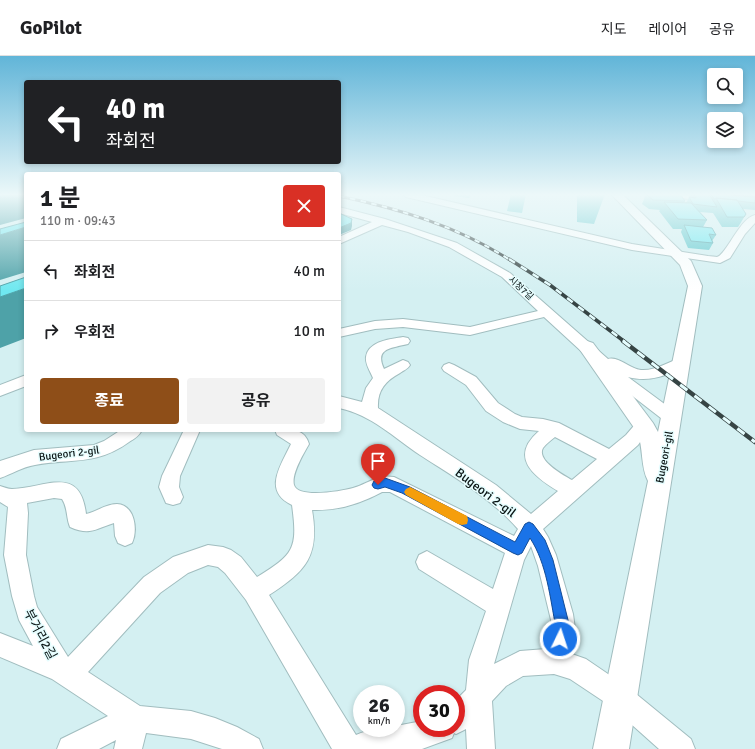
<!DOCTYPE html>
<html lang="ko">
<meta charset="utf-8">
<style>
:root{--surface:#fff;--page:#f2f2f2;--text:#202124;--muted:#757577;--line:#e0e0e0;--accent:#8e4e18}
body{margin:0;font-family:Signika,"Noto Sans KR",sans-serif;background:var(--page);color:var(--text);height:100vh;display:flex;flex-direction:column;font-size:15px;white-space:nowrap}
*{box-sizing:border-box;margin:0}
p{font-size:13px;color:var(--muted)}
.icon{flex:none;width:22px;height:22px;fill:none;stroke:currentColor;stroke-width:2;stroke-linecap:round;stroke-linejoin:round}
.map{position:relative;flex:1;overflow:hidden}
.panel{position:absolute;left:24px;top:116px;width:317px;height:260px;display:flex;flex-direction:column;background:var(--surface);border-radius:4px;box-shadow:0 2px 6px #0003}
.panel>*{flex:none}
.guide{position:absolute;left:24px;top:24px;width:317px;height:84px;border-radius:4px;box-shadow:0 2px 6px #0003;background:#202124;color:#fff;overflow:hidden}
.controls{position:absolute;left:707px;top:12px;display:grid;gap:8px}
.controls a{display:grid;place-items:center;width:36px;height:36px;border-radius:4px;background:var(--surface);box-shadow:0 2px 6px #0003;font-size:20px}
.speed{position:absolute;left:353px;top:629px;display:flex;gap:8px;font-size:20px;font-weight:700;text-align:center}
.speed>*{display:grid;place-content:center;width:52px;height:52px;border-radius:50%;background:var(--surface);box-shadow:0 2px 6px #0003;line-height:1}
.speed small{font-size:10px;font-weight:400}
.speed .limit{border:6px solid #d22;background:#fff;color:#111}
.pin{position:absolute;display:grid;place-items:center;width:34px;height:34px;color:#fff;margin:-41px -17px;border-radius:50% 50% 50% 0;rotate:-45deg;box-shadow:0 0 4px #0007}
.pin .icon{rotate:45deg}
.me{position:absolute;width:44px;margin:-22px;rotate:4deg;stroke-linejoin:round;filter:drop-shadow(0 0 3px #0008)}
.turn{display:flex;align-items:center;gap:14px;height:84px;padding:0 16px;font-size:18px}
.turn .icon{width:52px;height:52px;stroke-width:2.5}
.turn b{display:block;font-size:28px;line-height:34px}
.round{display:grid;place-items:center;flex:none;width:42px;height:42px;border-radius:4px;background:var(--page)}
.headline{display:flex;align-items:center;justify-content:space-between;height:68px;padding:0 16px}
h1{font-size:24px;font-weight:700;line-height:30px}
.button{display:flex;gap:8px;margin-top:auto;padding:8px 16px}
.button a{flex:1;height:46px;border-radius:4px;background:var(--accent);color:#fff;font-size:16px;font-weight:700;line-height:46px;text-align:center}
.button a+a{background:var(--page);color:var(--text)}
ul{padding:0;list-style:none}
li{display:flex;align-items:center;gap:12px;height:60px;padding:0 16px;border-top:1px solid var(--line)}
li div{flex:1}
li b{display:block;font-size:15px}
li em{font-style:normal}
header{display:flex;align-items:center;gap:24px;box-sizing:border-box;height:56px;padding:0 20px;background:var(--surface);border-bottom:1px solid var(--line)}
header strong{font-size:19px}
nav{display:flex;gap:22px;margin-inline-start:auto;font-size:14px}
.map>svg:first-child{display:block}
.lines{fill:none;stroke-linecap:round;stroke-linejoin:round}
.minor-casing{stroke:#a1bdbf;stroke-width:2}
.tertiary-casing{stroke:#a1bdbf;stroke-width:2}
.minor{fill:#fff;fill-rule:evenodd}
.tertiary{fill:#fff;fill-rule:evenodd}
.rail-far2-casing{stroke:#364444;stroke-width:3}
.rail-far1-casing{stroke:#364444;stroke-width:3.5}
.rail-casing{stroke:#364444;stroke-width:4.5}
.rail-far2{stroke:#e5fdfe;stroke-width:2;stroke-dasharray:5.5;stroke-linecap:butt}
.rail-far1{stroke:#e5fdfe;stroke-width:2.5;stroke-dasharray:7;stroke-linecap:butt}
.rail{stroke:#e5fdfe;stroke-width:3;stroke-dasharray:9;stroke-linecap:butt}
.wall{fill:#5fc8ce}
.shaded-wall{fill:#4ea2a8}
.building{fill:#6fe8f0;stroke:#4ea2a8}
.route{fill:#1a73e8;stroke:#114b97}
.slow{fill:#f59e0b}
.labels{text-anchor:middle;stroke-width:3;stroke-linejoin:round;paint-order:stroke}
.far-street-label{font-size:9px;fill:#081212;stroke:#e5fdfe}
.street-label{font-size:11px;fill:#081212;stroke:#e5fdfe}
.near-street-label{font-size:13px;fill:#081212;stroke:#e5fdfe}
</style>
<header>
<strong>GoPilot</strong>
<nav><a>지도</a><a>레이어</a><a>공유</a></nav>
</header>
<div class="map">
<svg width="755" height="693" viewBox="0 0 755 693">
<rect width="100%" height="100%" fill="#d4f0f2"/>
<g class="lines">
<g class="minor-casing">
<path id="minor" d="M402,138H417L632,188L708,200C711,200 715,201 717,201C727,198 739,163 755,159V167L745,178L730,202L720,207L632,194L406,141Z
M666,138H697L755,143V149L670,141Z
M339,151L385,163L457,187L510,217L608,303C619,300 630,313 641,314C655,315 668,306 681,302L686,304L688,307L686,310C667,319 650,327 628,321L678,358L680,362L678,366L672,368L666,366L617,328L544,261L470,279L403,271L375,273L339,281V273L375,265L403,263L470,271L538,255L502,221L449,191L408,176L382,169L339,188V181L372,166L339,157Z
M403,281L408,282L410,285L408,288C392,292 374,292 384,313L403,304L408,306L410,309C408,313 404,314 400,317C385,325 377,335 378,352L496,429L531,458L558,435C533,420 509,401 539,375L520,373L503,366L486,355L466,329L444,315L442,312L444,309L449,307L454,309L476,321L498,347L515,358L522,361L543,363L559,367L609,393L626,379L638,365L644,363L650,365L652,369L638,389L543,473L548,481L556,499L573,558L575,573L569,597L586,603L630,633L691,683L695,693H659L612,651L570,623L554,618L523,620L506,630L492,645L495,693H467L466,673L456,678L454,677L452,682L422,693H332L246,544L225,517L218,511L208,509L188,517L160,537L88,616L140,650L191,655L215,662L237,671L259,683L263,693H222L191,683L146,677L142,693H114L116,684L99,693H57L61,683L108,660L52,623L0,601V577L33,590L19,564L12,540L4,499L8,451L0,446V430C4,431 8,433 12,433C44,433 80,407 86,458C96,456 106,448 117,448C135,449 138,474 132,487L125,490L118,487L115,480L114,467C95,473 90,480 70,471C66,462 68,452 62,443L54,442L27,447L28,457L26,499L34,540L37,551L68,601L144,521L173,501L208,489L223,491L231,494L241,501L257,521C294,498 298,493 292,449C262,435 281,409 291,388L277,379L275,374C289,374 304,371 309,388C304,397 291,418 294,429C298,443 342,435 353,432C368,428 377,418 394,421L514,480L518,473C491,442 454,421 420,399C393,381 372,359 339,352V340L362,346L366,332L373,322C370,315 365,308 366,301C368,285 391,283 403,281ZM555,381L597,403L572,424C563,419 536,404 543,392C546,388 551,384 555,381ZM382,436H390L505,497L493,533L427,495L419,499L416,506L419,513L486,555L469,604L466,634L456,644V672H422V665L396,670V672C382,672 369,673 356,679L269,539C306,515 320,500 312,454C337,455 360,448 382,436ZM531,490L538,510L551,564L550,577L546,593L520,595L494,608L524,504Z
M26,319V330L0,340V329Z
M121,374H142C139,380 134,383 129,386C96,410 71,402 35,409C22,411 12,418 0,422V405L34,394L94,389L104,385Z
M184,374H200L180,420L179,431L183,441L180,447L173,449L166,447L159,431L162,420Z"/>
</g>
<g class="tertiary-casing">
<path id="tertiary" d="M611,138H622L691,205L702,230L629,693H593L648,425C640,410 644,392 637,376L578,291L581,287L587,285L593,287L653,367L658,376L688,230L680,209Z"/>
</g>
<use href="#minor" class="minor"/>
<use href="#tertiary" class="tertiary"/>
<g class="rail-far2-casing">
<path id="rail-far2" d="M339,140C400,153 457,170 510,204"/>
</g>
<g class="rail-far1-casing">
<path id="rail-far1" d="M509,203L550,229L625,286"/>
</g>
<g class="rail-casing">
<path id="rail" d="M623,285L755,386"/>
</g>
<use href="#rail-far2" class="rail-far2"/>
<use href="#rail-far1" class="rail-far1"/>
<use href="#rail" class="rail"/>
</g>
<path class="wall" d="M454,138H471L469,142L454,140Z
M511,138H526L522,157L507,155Z
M577,138H605L594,168L577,166Z
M646,138L685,145L684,147H686L691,138H727V139L736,140L735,138H755V154L743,153L746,158L740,168L738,171H722L713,157L699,156L707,164L703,171L716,179L712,185L713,187L709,194L688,192L681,176L682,173H673L659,155L660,154L649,153L642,148Z"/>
<path class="shaded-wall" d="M5,138H26V162L0,169V140Z
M352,163V170L351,174L339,179V172Z
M26,171V216L0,224V179Z
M26,232V282L0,292V241Z"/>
<path class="building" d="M0,138H8L0,140Z
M646,138H680L685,145L653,144Z
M694,138H709L717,151L693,148L689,141L696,142Z
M711,138H719L755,141V147L738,145L737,144L716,142L715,143H714Z
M716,142L737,144L746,158L744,161H727Z
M664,146L691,147L707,164L678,163Z
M339,157L352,163L351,167L339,172Z
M26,166V171L0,179V173Z
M684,169L712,172L716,179L709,178L713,187L691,185Z
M26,221V232L0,241V230Z"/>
<linearGradient id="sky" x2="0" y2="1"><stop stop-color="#61b5d8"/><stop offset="0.59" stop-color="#ecf8f9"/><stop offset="1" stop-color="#ecf8f9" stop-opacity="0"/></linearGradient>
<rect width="755" height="235" fill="url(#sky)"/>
<path class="route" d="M385,422L410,431L515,486L525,468L529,466L533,468L545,484L553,504L570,572L565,588L560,590L555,588L553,583L556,572C550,542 547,508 530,482L522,497L518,499L513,497L402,437L385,431L378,433L374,432L372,429L374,425Z"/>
<path class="slow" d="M410,431L467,460L468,464L467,468L462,469L458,468L406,439L404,436L406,433Z"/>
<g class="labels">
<g class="far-street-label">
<text transform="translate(521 232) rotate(42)" y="3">시청7길</text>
</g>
<g class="street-label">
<text transform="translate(69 397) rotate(-7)" y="4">Bugeori 2-gil</text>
<text transform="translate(664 401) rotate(-79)" y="4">Bugeori-gil</text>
</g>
<g class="near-street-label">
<text transform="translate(486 436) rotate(37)" y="5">Bugeori 2-gil</text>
<text transform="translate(41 578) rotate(62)" y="5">부거리2길</text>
</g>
</g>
</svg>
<div class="controls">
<a><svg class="icon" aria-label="search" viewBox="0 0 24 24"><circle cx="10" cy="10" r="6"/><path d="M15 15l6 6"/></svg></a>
<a><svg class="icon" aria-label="layers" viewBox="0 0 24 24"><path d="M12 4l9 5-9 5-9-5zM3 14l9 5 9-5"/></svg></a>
</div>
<div class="speed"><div>26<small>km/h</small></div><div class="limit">30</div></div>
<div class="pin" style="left:378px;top:429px;background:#d93025"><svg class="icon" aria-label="arrive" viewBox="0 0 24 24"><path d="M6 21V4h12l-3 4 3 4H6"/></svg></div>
<svg class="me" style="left:560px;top:583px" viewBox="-20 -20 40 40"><circle r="17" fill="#1a73e8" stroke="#fff" stroke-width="3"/><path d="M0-11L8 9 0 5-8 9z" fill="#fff"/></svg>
<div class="guide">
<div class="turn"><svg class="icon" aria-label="left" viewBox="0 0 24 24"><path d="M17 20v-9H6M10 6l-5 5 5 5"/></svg><div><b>40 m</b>좌회전</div></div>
</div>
<section class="panel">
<div class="headline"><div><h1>1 분</h1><p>110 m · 09:43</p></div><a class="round" style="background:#d93025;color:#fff"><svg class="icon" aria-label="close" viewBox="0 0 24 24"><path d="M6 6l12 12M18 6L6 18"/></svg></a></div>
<ul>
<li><svg class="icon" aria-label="left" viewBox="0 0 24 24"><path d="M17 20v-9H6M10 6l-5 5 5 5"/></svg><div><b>좌회전</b></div><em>40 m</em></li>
<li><svg class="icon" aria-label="right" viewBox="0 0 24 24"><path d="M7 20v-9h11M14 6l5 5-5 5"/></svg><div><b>우회전</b></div><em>10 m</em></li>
</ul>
<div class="button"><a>종료</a><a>공유</a></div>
</section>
</div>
